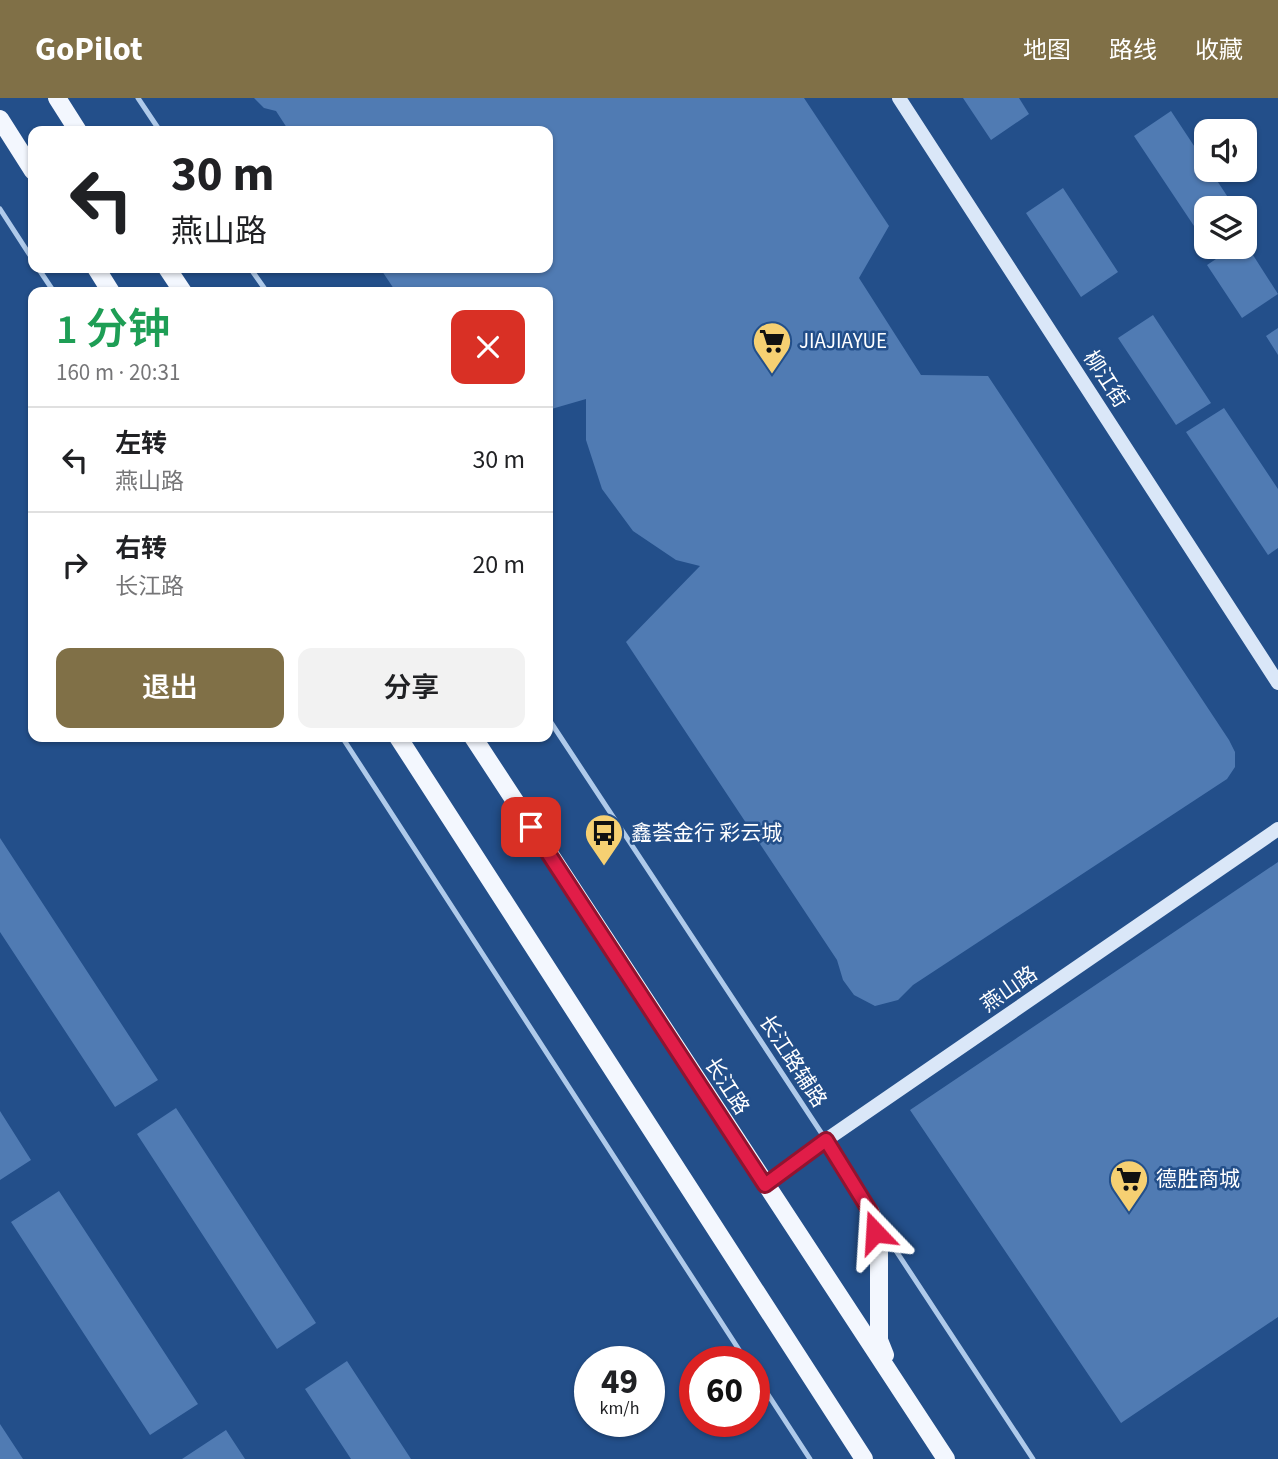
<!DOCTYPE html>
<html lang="zh">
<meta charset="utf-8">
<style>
:root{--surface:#fff;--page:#f2f2f2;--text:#202124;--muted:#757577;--line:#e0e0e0;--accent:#807047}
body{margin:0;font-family:"Source Sans 3","Noto Sans SC",sans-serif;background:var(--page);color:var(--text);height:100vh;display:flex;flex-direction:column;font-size:26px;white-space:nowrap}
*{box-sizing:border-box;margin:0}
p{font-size:23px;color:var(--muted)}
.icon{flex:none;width:38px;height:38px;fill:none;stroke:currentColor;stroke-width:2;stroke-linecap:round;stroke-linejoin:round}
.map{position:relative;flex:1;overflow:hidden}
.sheet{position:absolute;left:28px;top:189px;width:525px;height:455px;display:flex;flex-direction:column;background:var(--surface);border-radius:14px;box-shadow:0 2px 5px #0004}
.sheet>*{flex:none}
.hud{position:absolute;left:28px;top:28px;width:525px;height:147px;border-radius:14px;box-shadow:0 2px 5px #0004;background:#fff;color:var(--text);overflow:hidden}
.buttons{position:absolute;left:1194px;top:21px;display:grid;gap:14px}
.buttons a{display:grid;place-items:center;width:63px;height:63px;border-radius:14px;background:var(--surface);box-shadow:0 2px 5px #0004;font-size:35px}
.speed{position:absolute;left:574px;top:1248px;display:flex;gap:14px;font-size:35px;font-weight:700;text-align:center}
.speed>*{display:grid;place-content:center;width:91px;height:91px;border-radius:50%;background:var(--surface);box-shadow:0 2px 5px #0004;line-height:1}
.speed small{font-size:18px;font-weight:400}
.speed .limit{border:10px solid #d22;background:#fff;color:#111}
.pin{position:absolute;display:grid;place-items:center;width:60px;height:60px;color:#fff;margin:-30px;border-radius:14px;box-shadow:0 4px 10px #0006}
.me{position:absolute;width:77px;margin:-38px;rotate:340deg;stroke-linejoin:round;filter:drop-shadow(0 0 5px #0008)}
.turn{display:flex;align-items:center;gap:24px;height:147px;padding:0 28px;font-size:32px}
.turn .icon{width:91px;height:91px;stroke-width:2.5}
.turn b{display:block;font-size:49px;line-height:60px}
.round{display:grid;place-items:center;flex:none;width:74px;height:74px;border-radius:14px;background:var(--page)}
.summary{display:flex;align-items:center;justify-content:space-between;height:119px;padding:0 28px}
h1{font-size:42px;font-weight:600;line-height:52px;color:#1e9e55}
.cta{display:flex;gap:14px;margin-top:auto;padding:14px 28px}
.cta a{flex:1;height:80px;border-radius:14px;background:var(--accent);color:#fff;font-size:28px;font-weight:600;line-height:80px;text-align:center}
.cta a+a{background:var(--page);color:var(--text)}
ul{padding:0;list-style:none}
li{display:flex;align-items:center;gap:21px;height:105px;padding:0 28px;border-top:2px solid var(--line)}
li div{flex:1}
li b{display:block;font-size:26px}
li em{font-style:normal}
header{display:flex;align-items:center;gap:42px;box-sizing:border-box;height:98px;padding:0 35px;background:var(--accent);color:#fff}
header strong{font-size:33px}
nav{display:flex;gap:38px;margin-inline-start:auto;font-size:24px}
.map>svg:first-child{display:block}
.building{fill:#507bb3}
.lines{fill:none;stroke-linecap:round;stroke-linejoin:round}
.lane{stroke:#afcaea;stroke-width:5}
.secondary{stroke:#dae7f8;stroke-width:14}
.primary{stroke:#f3f7fe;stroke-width:18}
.route-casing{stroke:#92132f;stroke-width:18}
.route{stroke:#e11d48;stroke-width:12}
.labels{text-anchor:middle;stroke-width:5;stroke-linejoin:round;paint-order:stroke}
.poi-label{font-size:21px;fill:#fff;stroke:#234f8a;text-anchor:start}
.street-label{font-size:21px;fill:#fff;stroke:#234f8a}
</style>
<header>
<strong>GoPilot</strong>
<nav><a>地图</a><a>路线</a><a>收藏</a></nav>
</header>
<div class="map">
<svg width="1278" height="1361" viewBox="0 0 1278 1361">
<rect width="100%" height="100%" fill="#234f8a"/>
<path class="building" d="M254,0H804L889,128L859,180L921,277L988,278L1229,642L1235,654V669L1227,681L913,887L898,902L875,908L854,897L843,882L837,862L626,544L700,468L676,462L633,433L602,391L586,342V301L548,312V194H396L380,170H548V33H289L276,13L264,10Z
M963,0H1019L1029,16L991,42Z
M1171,13L1206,66V72H1210L1235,110H1206V133L1200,137L1134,38Z
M1063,90L1118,174L1081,199L1026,115Z
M1244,143L1278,196L1242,220L1207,167L1234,149H1244Z
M1153,217L1211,305L1176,327L1118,240Z
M1278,230V257L1266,238Z
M1224,310L1278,391V450L1268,457L1186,334Z
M0,740L158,982L115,1009L0,834Z
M1278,764V1219L1121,1325L910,1012Z
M176,1010L316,1225L277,1251L137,1036Z
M0,1013L31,1062L0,1082Z
M59,1093L198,1306L150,1337L11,1124Z
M347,1263L411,1361H351L305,1291Z
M0,1326L23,1361H0Z
M226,1332L245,1361H182Z"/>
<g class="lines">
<path class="lane" d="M138,0L160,33
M0,111L33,162
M38,170L54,194
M250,170L267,194
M548,620L826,1042L870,1113
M342,639L747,1264
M881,1130L1033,1361
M754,1275L810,1361"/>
<path class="secondary" d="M899,0L1278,585
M765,1087L826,1042L1278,731"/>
<path class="primary" d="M57,0L78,33
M0,21L33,73
M96,170L111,194
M167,170L183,194
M398,639L864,1361
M473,639L946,1361
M871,1115L879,1154V1242L885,1257"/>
</g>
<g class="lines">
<g class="route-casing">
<path id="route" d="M531,729L765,1087L826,1042L871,1115L875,1134"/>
</g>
<use href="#route" class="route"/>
</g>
<defs>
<g id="supermarket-pin" transform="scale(2.0125)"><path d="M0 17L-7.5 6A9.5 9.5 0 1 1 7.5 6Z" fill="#f6d072" stroke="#234f8a"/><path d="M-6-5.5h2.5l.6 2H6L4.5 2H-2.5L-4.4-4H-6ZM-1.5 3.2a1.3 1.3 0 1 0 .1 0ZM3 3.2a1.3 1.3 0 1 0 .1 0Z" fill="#111"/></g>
<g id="bus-pin" transform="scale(2.0125)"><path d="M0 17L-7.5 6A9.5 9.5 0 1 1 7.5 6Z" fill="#f6d072" stroke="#234f8a"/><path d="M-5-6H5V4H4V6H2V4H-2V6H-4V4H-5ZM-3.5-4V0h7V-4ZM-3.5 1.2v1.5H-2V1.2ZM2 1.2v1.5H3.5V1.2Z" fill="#111"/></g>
</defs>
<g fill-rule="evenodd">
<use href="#supermarket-pin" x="772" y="243"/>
<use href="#bus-pin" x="604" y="735"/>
<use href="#supermarket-pin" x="1129" y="1081"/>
</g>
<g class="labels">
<g class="poi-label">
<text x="799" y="250">JIAJIAYUE</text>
<text x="631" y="742">鑫荟金行 彩云城</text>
<text x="1156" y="1088">德胜商城</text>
</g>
<g class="street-label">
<text transform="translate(1106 281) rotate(57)" y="7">柳江街</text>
<text transform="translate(1009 891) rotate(-35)" y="7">燕山路</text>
<text transform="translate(793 963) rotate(57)" y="7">长江路辅路</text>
<text transform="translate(727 988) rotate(57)" y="7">长江路</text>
</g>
</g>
</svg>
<div class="buttons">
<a><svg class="icon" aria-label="sound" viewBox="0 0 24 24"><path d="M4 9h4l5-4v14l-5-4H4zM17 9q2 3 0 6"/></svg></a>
<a><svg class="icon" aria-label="layers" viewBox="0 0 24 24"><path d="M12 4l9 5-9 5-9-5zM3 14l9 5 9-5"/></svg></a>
</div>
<div class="speed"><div>49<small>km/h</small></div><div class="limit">60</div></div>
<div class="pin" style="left:531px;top:729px;background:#d93025"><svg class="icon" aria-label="arrive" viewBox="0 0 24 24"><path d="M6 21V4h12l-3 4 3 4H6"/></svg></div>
<svg class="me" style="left:875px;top:1134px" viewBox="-20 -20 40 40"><path d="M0-17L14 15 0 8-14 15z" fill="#e11d48" stroke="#fff" stroke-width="4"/></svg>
<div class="hud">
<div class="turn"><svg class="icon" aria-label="left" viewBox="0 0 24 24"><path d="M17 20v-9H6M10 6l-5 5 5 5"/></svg><div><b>30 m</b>燕山路</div></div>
</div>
<section class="sheet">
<div class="summary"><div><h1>1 分钟</h1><p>160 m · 20:31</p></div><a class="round" style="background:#d93025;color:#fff"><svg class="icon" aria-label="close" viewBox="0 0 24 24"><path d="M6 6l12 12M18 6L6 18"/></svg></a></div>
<ul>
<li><svg class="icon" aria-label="left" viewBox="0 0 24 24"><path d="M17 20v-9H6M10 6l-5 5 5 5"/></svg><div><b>左转</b><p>燕山路</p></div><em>30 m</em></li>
<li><svg class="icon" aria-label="right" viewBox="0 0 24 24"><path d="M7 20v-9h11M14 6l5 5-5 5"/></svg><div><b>右转</b><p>长江路</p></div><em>20 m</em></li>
</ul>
<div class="cta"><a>退出</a><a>分享</a></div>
</section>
</div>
